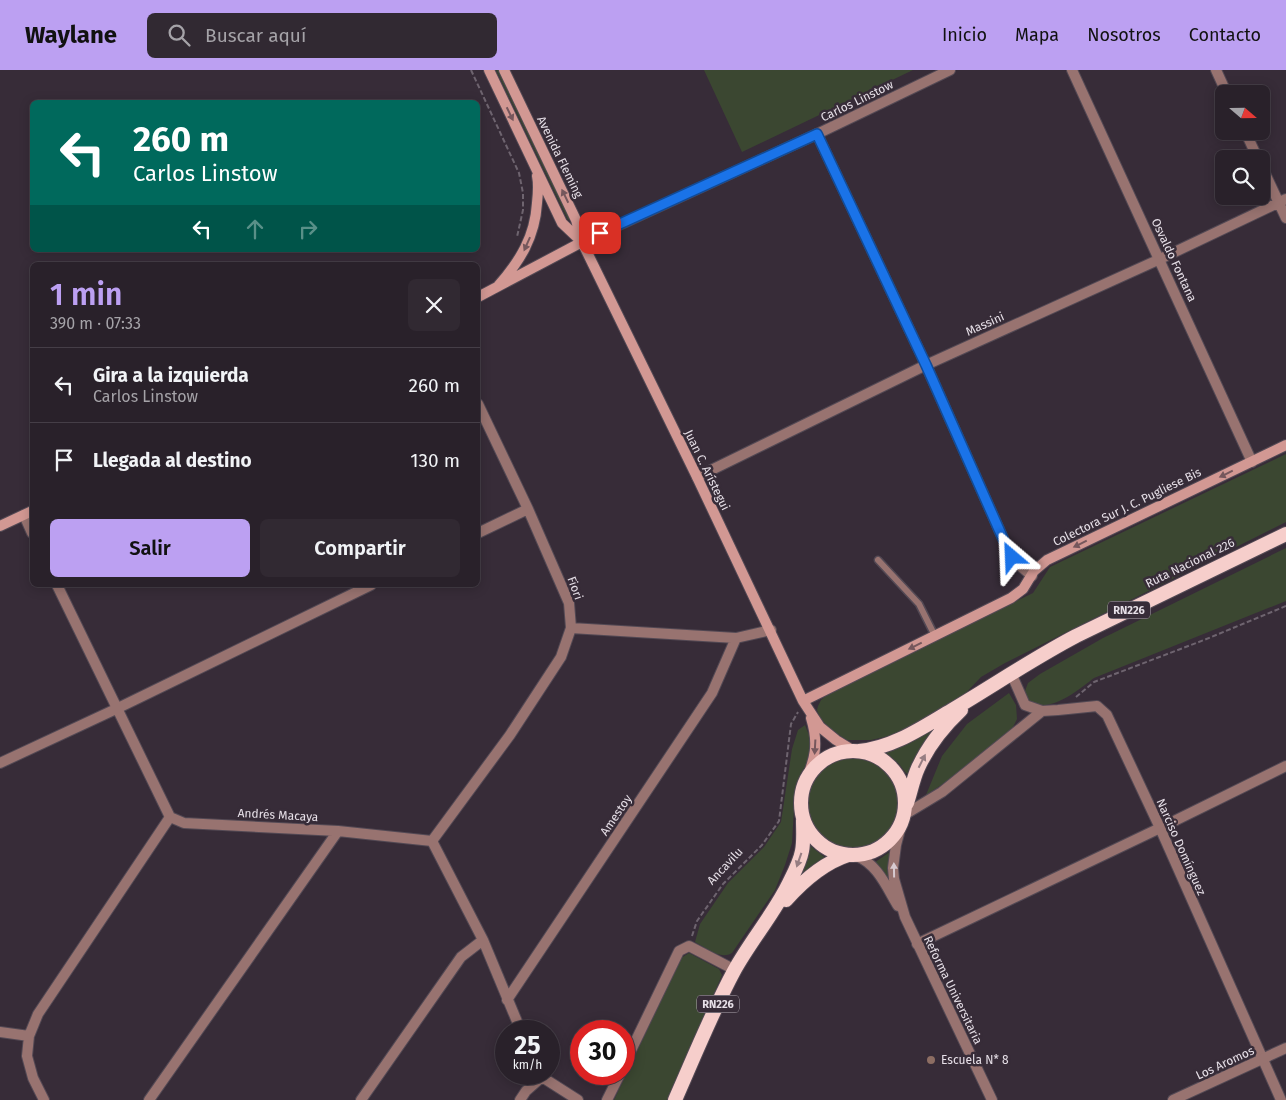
<!DOCTYPE html>
<html lang="es">
<meta charset="utf-8">
<style>
:root{--surface:#29212a;--page:#312932;--text:#f1f3f6;--muted:#a5a3a8;--line:#453e47;--accent:#bca0f2}
body{margin:0;font-family:"Fira Sans",sans-serif;background:var(--page);color:var(--text);height:100vh;display:flex;flex-direction:column;font-size:19px;white-space:nowrap}
*{box-sizing:border-box;margin:0}
p{font-size:16px;color:var(--muted)}
.icon{flex:none;width:28px;height:28px;fill:none;stroke:currentColor;stroke-width:2;stroke-linecap:round;stroke-linejoin:round}
.map{position:relative;flex:1;overflow:hidden}
.drawer{position:absolute;left:30px;top:192px;width:450px;height:325px;display:flex;flex-direction:column;background:var(--surface);border-radius:8px;box-shadow:0 2px 12px #0003,0 0 0 1px var(--line)}
.drawer>*{flex:none}
.guide{position:absolute;left:30px;top:30px;width:450px;height:152px;border-radius:8px;box-shadow:0 2px 12px #0003,0 0 0 1px var(--line);background:#00695c;color:#fff;overflow:hidden}
.needle{width:32px;rotate:110deg}
.tools{position:absolute;left:1215px;top:15px;display:grid;gap:10px}
.tools a{display:grid;place-items:center;width:55px;height:55px;border-radius:8px;background:var(--surface);box-shadow:0 2px 12px #0003,0 0 0 1px var(--line);font-size:25px}
.speed{position:absolute;left:495px;top:950px;display:flex;gap:10px;font-size:25px;font-weight:700;text-align:center}
.speed>*{display:grid;place-content:center;width:65px;height:65px;border-radius:50%;background:var(--surface);box-shadow:0 2px 12px #0003,0 0 0 1px var(--line);line-height:1}
.speed small{font-size:12px;font-weight:400}
.speed .limit{border:8px solid #d22;background:#fff;color:#111}
.pin{position:absolute;display:grid;place-items:center;width:42px;height:42px;color:#fff;margin:-21px;border-radius:10px;box-shadow:0 2px 8px #0006}
.me{position:absolute;width:55px;margin:-28px;rotate:334deg;stroke-linejoin:round;filter:drop-shadow(0 0 4px #0008)}
.turn{display:flex;align-items:center;gap:18px;height:105px;padding:0 20px;font-size:22px}
.turn .icon{width:65px;height:65px;stroke-width:2.5}
.turn b{display:block;font-size:35px;line-height:42px}
.lanes{display:flex;align-items:center;height:48px;padding:0 20px;background:#0003;justify-content:center;gap:25px;direction:ltr}
.lanes .off{opacity:.35}
.round{display:grid;place-items:center;flex:none;width:52px;height:52px;border-radius:8px;background:var(--page)}
.headline{display:flex;align-items:center;justify-content:space-between;height:85px;padding:0 20px}
h1{font-size:30px;font-weight:600;line-height:38px;color:var(--accent)}
.button{display:flex;gap:10px;margin-top:auto;padding:10px 20px}
.button a{flex:1;height:58px;border-radius:8px;background:var(--accent);color:#111;font-size:20px;font-weight:600;line-height:58px;text-align:center}
.button a+a{background:var(--page);color:var(--text)}
ul{padding:0;list-style:none}
li{display:flex;align-items:center;gap:15px;height:75px;padding:0 20px;border-top:1px solid var(--line)}
li div{flex:1}
li b{display:block;font-size:19px}
li em{font-style:normal}
header{display:flex;align-items:center;gap:30px;box-sizing:border-box;height:70px;padding:0 25px;background:var(--accent);color:#111}
header strong{font-size:24px}
nav{display:flex;gap:28px;margin-inline-start:auto;font-size:18px}
.search{width:350px;height:45px;background:var(--page);display:flex;align-items:center;gap:12px;box-sizing:border-box;padding:0 18px;border-radius:8px;color:var(--muted);font-size:19px}
.map>svg:first-child{display:block}
.green{fill:#3b4731}
.lines{fill:none;stroke-linecap:round;stroke-linejoin:round}
.service-casing{stroke:#534954;stroke-width:9}
.minor-casing{stroke:#534954;stroke-width:12}
.tertiary-casing{stroke:#534954;stroke-width:12}
.secondary-casing{stroke:#534954;stroke-width:12}
.trunk-casing{stroke:#534954;stroke-width:16}
.path{stroke:#6e646f;stroke-width:2;stroke-dasharray:5 2.5;stroke-linecap:butt}
.service{stroke:#987370;stroke-width:6}
.minor{stroke:#987370;stroke-width:10}
.tertiary{stroke:#987370;stroke-width:10}
.secondary{stroke:#d29893;stroke-width:10}
.trunk{stroke:#f6cecb;stroke-width:14}
.oneway{fill:#75575c}
.oneway2{fill:#967d82}
.oneway3{fill:#d7cad0}
.route-casing{stroke:#114b97;stroke-width:12}
.route{stroke:#1a73e8;stroke-width:9}
.education-dot{fill:#8d6e63;stroke:#372c38;stroke-width:2}
.labels{text-anchor:middle;stroke-width:5;stroke-linejoin:round;paint-order:stroke}
.shield{fill:#372c38;stroke:#b2aab3;stroke-width:1}
.shield-label{font-size:11px;font-weight:bold;fill:#e7e0e8}
.street-label{font-size:12px;fill:#e7e0e8;stroke:#372c38}
.poi-label{font-size:12px;fill:#e7e0e8;stroke:#372c38;text-anchor:start}
</style>
<header>
<strong>Waylane</strong>
<div class="search"><svg class="icon" aria-label="search" viewBox="0 0 24 24"><circle cx="10" cy="10" r="6"/><path d="M15 15l6 6"/></svg>Buscar aquí</div>
<nav><a>Inicio</a><a>Mapa</a><a>Nosotros</a><a>Contacto</a></nav>
</header>
<div class="map">
<svg width="1286" height="1030" viewBox="0 0 1286 1030">
<rect width="100%" height="100%" fill="#372c38"/>
<path class="green" d="M496,0H499L570,149L568,150Z
M704,0H913L742,82Z
M1286,384V452L1005,593L981,607L963,626L945,639L898,664L871,670H847L832,661L820,648L817,640L818,636L821,630L829,623L1033,523L1050,497Z
M1286,478V531L1094,608C1081,618 1058,637 1040,635C1036,634 1032,632 1028,630L1025,621L1028,613L1040,604L1103,568Z
M1009,623L1016,635L1017,649L1011,661L955,706L926,725L942,686L967,654Z
M947,647L908,704L906,703L898,693L885,683L886,680Z
M805,655L809,665L812,680L809,690L800,705L795,722L792,773L785,795L775,820L732,883C720,890 706,878 695,872L700,854L728,813L764,777L781,752L792,679L798,660Z
M808 733a45 45 0 1 1 90 0a45 45 0 1 1-90 0Z
M806,771L813,778L827,789L794,815Z
M891,781L892,820L884,802L874,793Z
M689,883L719,899L722,905L668,1030H614L681,888Z"/>
<g class="lines">
<g class="service-casing">
<path id="service" d="M878,490L919,534L935,566"/>
</g>
<g class="minor-casing">
<path id="minor" d="M1072,0L1252,392
M1216,0L1227,24
M1245,61L1258,89
M817,64L926,295L1009,482L1020,496L1032,506
M1261,95L1286,148
M697,407L926,295L1160,189L1286,129
M24,445L32,463
M478,463L528,439
M57,515L170,747L184,753L338,761L432,771L483,870L521,961
M571,558L736,568L771,560
M1011,603L1025,635L1042,641L1058,640L1097,636L1107,645L1160,758L1281,1030
M0,693L116,639L371,515
M904,745L942,722L1042,641
M432,771L510,665L561,587L571,558L569,533L528,439L478,334
M917,874L1160,758L1286,696
M507,930L712,623L736,568
M0,962L29,966L27,986L33,1008L44,1030
M29,966L38,944L170,747
M624,995L679,881L689,876L735,900
M541,1004L542,1007L578,1030
M149,1030L338,761
M361,1030L461,887L483,870
M520,1030L526,1021L542,1007
M607,1030L620,1004"/>
</g>
<g class="tertiary-casing">
<path id="tertiary" d="M582,172L817,64L950,0
M902,752L896,775L893,798L894,809L905,847L992,1030
M856,786C877,793 887,818 898,836
M1173,1030L1286,978"/>
</g>
<g class="secondary-casing">
<path id="secondary" d="M489,0L562,153L581,171
M504,0L576,150L582,172L697,407L803,631L820,657L836,670L854,681
M498,216C520,191 535,167 537,133C538,124 539,115 537,106
M478,227L582,172
M0,456L32,441
M803,631L1011,528L1023,519L1034,501L1047,490L1286,375
M805,713C815,689 819,674 811,648"/>
</g>
<g class="trunk-casing">
<path id="trunk" d="M801 733a52 52 0 1 1 104 0a52 52 0 1 1-104 0Z
M859,681C893,678 923,657 952,640C994,615 1034,588 1076,566L1286,464
M907,733C911,721 913,709 918,698C928,676 943,657 961,640
M786,830C803,811 823,793 848,785
M675,1030C694,987 712,942 734,901C751,870 774,844 789,813C794,803 800,792 802,781C804,771 803,760 803,750"/>
</g>
<path class="path" d="M471,0L519,103L523,123V140L517,167
M1076,627L1094,612L1204,570L1286,536
M692,866L697,851L723,814L762,775L779,751L791,654L798,642"/>
<use href="#service" class="service"/>
<use href="#minor" class="minor"/>
<use href="#tertiary" class="tertiary"/>
<use href="#secondary" class="secondary"/>
<use href="#trunk" class="trunk"/>
</g>
<defs><path id="oneway-solid" d="M-6-.8H1V-3.2L6.5 0L1 3.2V.8H-6Z" transform="scale(1.25)"/></defs>
<g class="oneway">
<use href="#oneway-solid" transform="translate(510 44) rotate(64)"/>
<use href="#oneway-solid" transform="translate(565 126) rotate(-116)"/>
<use href="#oneway-solid" transform="translate(527 174) rotate(114)"/>
<use href="#oneway-solid" transform="translate(1226 404) rotate(154)"/>
<use href="#oneway-solid" transform="translate(1080 474) rotate(154)"/>
<use href="#oneway-solid" transform="translate(915 576) rotate(154)"/>
<use href="#oneway-solid" transform="translate(815 677) rotate(93)"/>
</g>
<g class="oneway2">
<use href="#oneway-solid" transform="translate(922 691) rotate(-63)"/>
<use href="#oneway-solid" transform="translate(799 790) rotate(109)"/>
</g>
<use class="oneway3" href="#oneway-solid" transform="translate(894 800) rotate(-91)"/>
<g class="lines">
<g class="route-casing">
<path id="route" d="M600,163L817,64L926,295L1009,482L1012,487"/>
</g>
<use href="#route" class="route"/>
</g>
<circle class="education-dot" cx="931" cy="990" r="5"/>
<g class="labels">
<g class="shield">
<rect x="1108" y="531.5" width="42" height="17" rx="4"/>
<rect x="697" y="925.5" width="42" height="17" rx="4"/>
</g>
<g class="shield-label">
<text x="1129" y="544">RN226</text>
<text x="718" y="938">RN226</text>
</g>
<g class="street-label">
<text transform="translate(857 31) rotate(-26)" y="4">Carlos Linstow</text>
<text transform="translate(560 87) rotate(64)" y="4">Avenida Fleming</text>
<text transform="translate(1174 190) rotate(65)" y="4">Osvaldo Fontana</text>
<text transform="translate(985 254) rotate(-24)" y="4">Massini</text>
<text transform="translate(707 400) rotate(64)" y="4">Juan C. Arístegui</text>
<text transform="translate(1127 437) rotate(-26)" y="4">Colectora Sur J. C. Pugliese Bis</text>
<text transform="translate(1190 493) rotate(-26)" y="4">Ruta Nacional 226</text>
<text transform="translate(575 518) rotate(70)" y="4">Fiori</text>
<text transform="translate(278 745) rotate(3)" y="4">Andrés Macaya</text>
<text transform="translate(616 745) rotate(-56)" y="4">Amestoy</text>
<text transform="translate(1181 777) rotate(66)" y="4">Narciso Domínguez</text>
<text transform="translate(725 796) rotate(-47)" y="4">Ancavilu</text>
<text transform="translate(953 920) rotate(64)" y="4">Reforma Universitaria</text>
<text transform="translate(1225 993) rotate(-25)" y="4">Los Aromos</text>
</g>
<g class="poi-label">
<text x="941" y="994">Escuela N* 8</text>
</g>
</g>
</svg>
<div class="tools">
<a><svg class="needle" viewBox="-14 -14 28 28"><path d="M0-13l5 13h-10z" fill="#e53935"/><path d="M0 13l5-13h-10z" fill="#a5a3a8"/></svg></a>
<a><svg class="icon" aria-label="search" viewBox="0 0 24 24"><circle cx="10" cy="10" r="6"/><path d="M15 15l6 6"/></svg></a>
</div>
<div class="speed"><div>25<small>km/h</small></div><div class="limit">30</div></div>
<div class="pin" style="left:600px;top:163px;background:#d93025"><svg class="icon" aria-label="arrive" viewBox="0 0 24 24"><path d="M6 21V4h12l-3 4 3 4H6"/></svg></div>
<svg class="me" style="left:1012px;top:487px" viewBox="-20 -20 40 40"><path d="M0-17L14 15 0 8-14 15z" fill="#1a73e8" stroke="#fff" stroke-width="4"/></svg>
<div class="guide">
<div class="turn"><svg class="icon" aria-label="left" viewBox="0 0 24 24"><path d="M17 20v-9H6M10 6l-5 5 5 5"/></svg><div><b>260 m</b>Carlos Linstow</div></div>
<div class="lanes"><svg class="icon" aria-label="left" viewBox="0 0 24 24"><path d="M17 20v-9H6M10 6l-5 5 5 5"/></svg><svg class="icon off" aria-label="ahead" viewBox="0 0 24 24"><path d="M12 20V5M6 11l6-6 6 6"/></svg><svg class="icon off" aria-label="right" viewBox="0 0 24 24"><path d="M7 20v-9h11M14 6l5 5-5 5"/></svg></div>
</div>
<section class="drawer">
<div class="headline"><div><h1>1 min</h1><p>390 m · 07:33</p></div><a class="round"><svg class="icon" aria-label="close" viewBox="0 0 24 24"><path d="M6 6l12 12M18 6L6 18"/></svg></a></div>
<ul>
<li><svg class="icon" aria-label="left" viewBox="0 0 24 24"><path d="M17 20v-9H6M10 6l-5 5 5 5"/></svg><div><b>Gira a la izquierda</b><p>Carlos Linstow</p></div><em>260 m</em></li>
<li><svg class="icon" aria-label="arrive" viewBox="0 0 24 24"><path d="M6 21V4h12l-3 4 3 4H6"/></svg><div><b>Llegada al destino</b></div><em>130 m</em></li>
</ul>
<div class="button"><a>Salir</a><a>Compartir</a></div>
</section>
</div>
